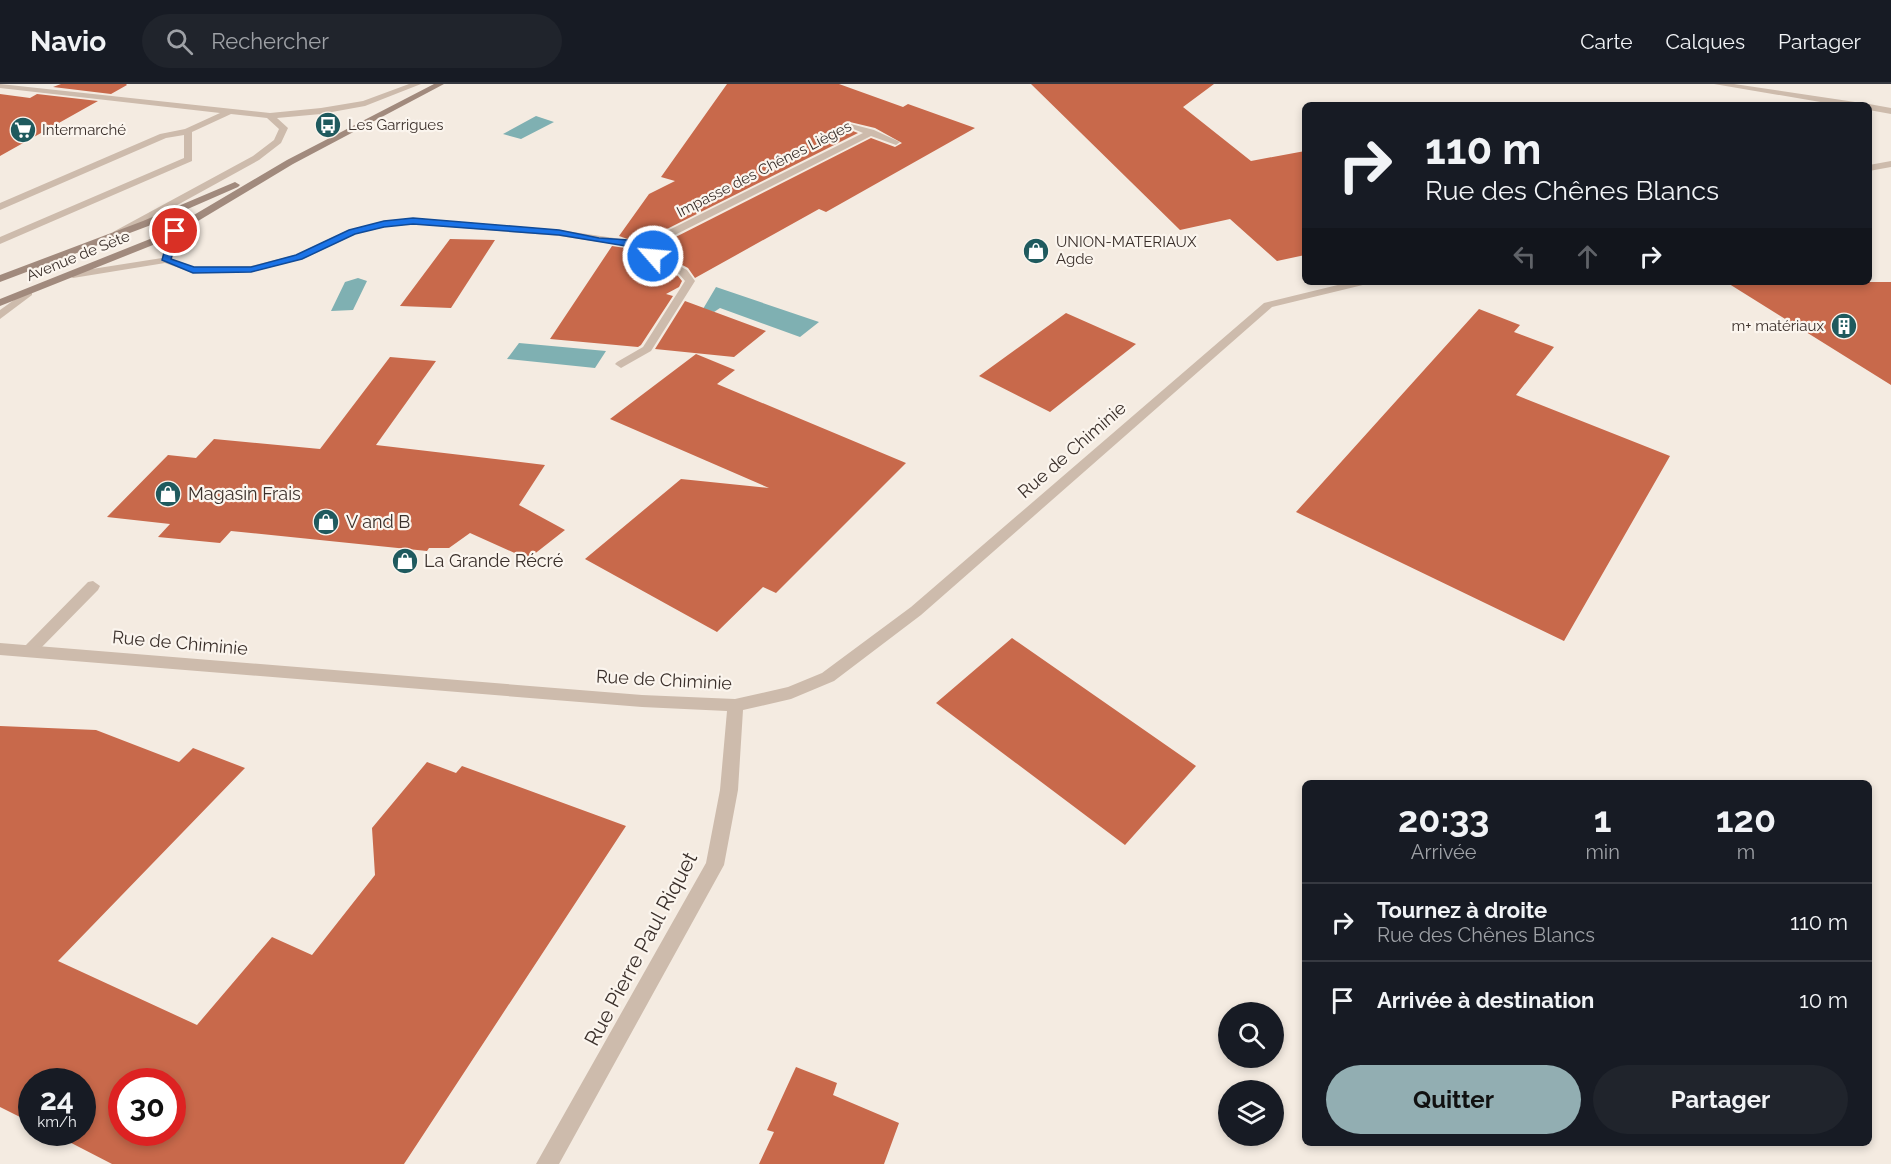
<!DOCTYPE html>
<html lang="fr">
<meta charset="utf-8">
<style>
:root{--surface:#171b24;--page:#20242c;--text:#f1f3f6;--muted:#9ea1a6;--line:#363941;--accent:#92aeb2}
body{margin:0;font-family:Raleway,sans-serif;background:var(--page);color:var(--text);height:100vh;display:flex;flex-direction:column;font-size:22px;white-space:nowrap}
*{box-sizing:border-box;margin:0}
p{font-size:20px;color:var(--muted)}
.icon{flex:none;width:33px;height:33px;fill:none;stroke:currentColor;stroke-width:2;stroke-linecap:round;stroke-linejoin:round}
.map{position:relative;flex:1;overflow:hidden}
.details{position:absolute;left:1302px;top:696px;width:570px;height:366px;display:flex;flex-direction:column;background:var(--surface);border-radius:9px;box-shadow:0 3px 9px #0003}
.details>*{flex:none}
.banner{position:absolute;left:1302px;top:18px;width:570px;height:183px;border-radius:9px;box-shadow:0 3px 9px #0003;background:#171b24;color:var(--text);overflow:hidden}
.buttons{position:absolute;left:1218px;top:918px;display:grid;gap:12px}
.buttons a{display:grid;place-items:center;width:66px;height:66px;border-radius:50%;background:var(--surface);box-shadow:0 3px 9px #0003;font-size:30px}
.speed{position:absolute;left:18px;top:984px;display:flex;gap:12px;font-size:30px;font-weight:700;text-align:center}
.speed>*{display:grid;place-content:center;width:78px;height:78px;border-radius:50%;background:var(--surface);box-shadow:0 3px 9px #0003;line-height:1}
.speed small{font-size:15px;font-weight:400}
.speed .limit{border:9px solid #d22;background:#fff;color:#111}
.pin{position:absolute;display:grid;place-items:center;width:51px;height:51px;color:#fff;margin:-26px;border:3px solid #fff;border-radius:50%;box-shadow:0 2px 6px #0007}
.me{position:absolute;width:66px;margin:-33px;rotate:297deg;stroke-linejoin:round;filter:drop-shadow(0 0 4px #0008)}
.turn{display:flex;align-items:center;gap:21px;height:126px;padding:0 24px;font-size:27px}
.turn .icon{width:78px;height:78px;stroke-width:2.5}
.turn b{display:block;font-size:42px;line-height:51px}
.lanes{display:flex;align-items:center;height:57px;padding:0 24px;background:#0003;justify-content:center;gap:30px;direction:ltr}
.lanes .off{opacity:.35}
.eta{display:flex;justify-content:space-evenly;align-items:center;height:102px;text-align:center}
.eta b{font-size:36px;font-weight:700;line-height:42px}
.button{display:flex;gap:12px;margin-top:auto;padding:12px 24px}
.button a{flex:1;height:69px;border-radius:36px;background:var(--accent);color:#111;font-size:24px;font-weight:700;line-height:69px;text-align:center}
.button a+a{background:var(--page);color:var(--text)}
ul{padding:0;list-style:none}
li{display:flex;align-items:center;gap:18px;height:78px;padding:0 24px;border-top:2px solid var(--line)}
li div{flex:1}
li b{display:block;font-size:22px}
li em{font-style:normal}
header{display:flex;align-items:center;gap:36px;box-sizing:border-box;height:84px;padding:0 30px;background:var(--surface);border-bottom:2px solid var(--line)}
header strong{font-size:28px}
nav{display:flex;gap:33px;margin-inline-start:auto;font-size:21px}
.search{width:420px;height:54px;background:var(--page);display:flex;align-items:center;gap:15px;box-sizing:border-box;padding:0 21px;border-radius:33px;color:var(--muted);font-size:22px}
.map>svg:first-child{display:block}
.water{fill:#7fb0b2}
.building{fill:#c8694b;fill-rule:evenodd}
.lines{fill:none;stroke-linecap:round;stroke-linejoin:round}
.service{fill:#cdbbac;fill-rule:evenodd}
.minor{fill:#cdbbac;fill-rule:evenodd}
.secondary{fill:#a18a7d;fill-rule:evenodd}
.route{fill:#1a73e8;stroke:#114b97;stroke-width:1.5}
.labels{text-anchor:middle;stroke-width:4.5;stroke-linejoin:round;paint-order:stroke}
.far-poi-label{font-size:15px;fill:#3b302b;stroke:#fbf5ee;text-anchor:start}
.far-street-label{font-size:15px;fill:#3b302b;stroke:#fbf5ee}
.street-label{font-size:18px;fill:#3b302b;stroke:#fbf5ee}
.poi-label{font-size:18px;fill:#3b302b;stroke:#fbf5ee;text-anchor:start}
.near-street-label{font-size:21px;fill:#3b302b;stroke:#fbf5ee}
</style>
<header>
<strong>Navio</strong>
<div class="search"><svg class="icon" aria-label="search" viewBox="0 0 24 24"><circle cx="10" cy="10" r="6"/><path d="M15 15l6 6"/></svg>Rechercher</div>
<nav><a>Carte</a><a>Calques</a><a>Partager</a></nav>
</header>
<div class="map">
<svg width="1891" height="1080" viewBox="0 0 1891 1080">
<rect width="100%" height="100%" fill="#f4ebe1"/>
<path class="water" d="M536,32L554,38L521,55L503,50Z
M358,194L367,197L353,226L331,227L345,198Z
M716,203L819,238L800,253L720,224L714,228L703,225Z
M519,259L606,267L595,284L507,275Z"/>
<path class="building" d="M61,0H126L127,1L111,10L53,3Z
M727,0H839L903,23L908,20L975,44L826,128L819,125L695,194L688,184L652,165L871,54L895,63L902,59L875,44L850,38V46L858,49L639,159L619,152L649,110L675,97L661,93Z
M1031,0H1214L1183,23L1251,77L1305,67V171L1277,177L1230,135L1180,146Z
M0,10L30,14L37,10L98,17L0,72Z
M450,155L495,156L451,224L400,222Z
M612,162L625,164L678,192L682,197L679,203L666,210L673,212L641,261L638,263L550,255Z
M1726,198H1891V301Z
M685,217L766,247L734,273L655,265Z
M1479,225L1520,241L1514,248L1554,263L1516,311L1670,372L1564,557L1296,428Z
M1066,229L1136,260L1050,328L979,292Z
M696,270L735,286L717,300L906,379L776,509L763,503L717,548L585,475L681,395L769,404L610,335Z
M390,273L436,277L376,361L545,381L519,421L565,446L528,475L470,449L449,464H429L427,467L231,447L220,459L158,453L170,440L107,433L168,371L196,374L214,355L320,365Z
M1012,554L1196,682L1125,761L936,619Z
M0,642L96,646L179,678L193,664L245,684L58,877L197,941L272,853L312,871L375,791L372,744L427,678L456,689L462,682L626,742L404,1080H112L50,1048H82V998H32V1039L0,1023ZM122,998H172V1048H122Z
M796,983L837,999L833,1011L899,1039L884,1080H759L774,1048L767,1046Z"/>
<g class="lines">
<path class="service" d="M0,0L270,29L321,24L363,17L409,0H421L365,22L321,30L277,34L288,44L281,59L259,76L121,152H113V148L253,72L274,56L279,45L267,34L231,30L192,48V77L0,160V153L184,74V51L166,54L0,126V119L160,50L185,45L220,29L0,4Z
M93,497L100,502L98,506L35,570H25L22,566L25,562L88,498Z"/>
<path class="minor" d="M1714,0H1734L1855,18L1859,21H1838Z
M1869,20L1891,24V30L1869,26V21H1867Z
M851,40L874,46L900,58L896,61L871,52L647,165L687,186L695,197L651,267L621,284L615,280L617,278L643,263L685,197L679,190L626,162L559,152L413,140L384,143L356,150L303,175L251,188L193,189L165,179L73,194L68,191L73,188L162,174L170,147L175,144L180,147L172,175L194,183L251,182L295,171L348,146L384,137L413,134L559,146L628,156L639,161L863,49L851,44Z
M1891,77V83L1869,87V81Z
M1350,198H1368L1367,200L1272,223L921,531L834,597L791,615L743,626L738,706L724,781L559,1080H536L706,779L720,706L727,627L642,623L0,571V559L642,611L735,615L788,603L822,589L911,523L1264,219Z
M28,206L32,207V211L0,235V226Z"/>
<path class="secondary" d="M434,0H444L293,80L168,155L0,222V215L160,151L287,76Z
M235,98L240,101L238,103L151,141L0,198V191L143,137Z"/>
</g>
<path class="route" d="M413,134L559,146L599,154L628,156L658,172L650,174L626,162L559,151L413,140L384,143L355,150L302,175L251,188L193,189L162,176L170,147L175,144L179,147L171,175L194,183H251L296,171L349,146L384,137Z"/>
<defs>
<g id="bus-disc" transform="scale(1.35)"><circle r="9.5" fill="#1f5a5e" stroke="#fbf5ee"/><path d="M-5-6H5V4H4V6H2V4H-2V6H-4V4H-5ZM-3.5-4V0h7V-4ZM-3.5 1.2v1.5H-2V1.2ZM2 1.2v1.5H3.5V1.2Z" fill="#fff"/></g>
<g id="supermarket-disc" transform="scale(1.35)"><circle r="9.5" fill="#1f5a5e" stroke="#fbf5ee"/><path d="M-6-5.5h2.5l.6 2H6L4.5 2H-2.5L-4.4-4H-6ZM-1.5 3.2a1.3 1.3 0 1 0 .1 0ZM3 3.2a1.3 1.3 0 1 0 .1 0Z" fill="#fff"/></g>
<g id="shop-disc" transform="scale(1.35)"><circle r="9.5" fill="#1f5a5e" stroke="#fbf5ee"/><path d="M-5-2.5h2.3a2.7 3.5 0 0 1 5.4 0H5L5.5 6h-11ZM-1.5-2.5h3a1.5 2.3 0 0 0-3 0Z" fill="#fff"/></g>
<g id="building-disc" transform="scale(1.35)"><circle r="9.5" fill="#1f5a5e" stroke="#fbf5ee"/><path d="M-4-6H4V6H1V3H-1V6H-4ZM-2.5-4.3h1.7v1.8h-1.7ZM.8-4.3h1.7v1.8H.8ZM-2.5-1h1.7V.8h-1.7ZM.8-1h1.7V.8H.8Z" fill="#fff"/></g>
</defs>
<g fill-rule="evenodd">
<use href="#bus-disc" x="328" y="41"/>
<use href="#supermarket-disc" x="23" y="46"/>
<use href="#shop-disc" x="1036" y="167"/>
<use href="#building-disc" x="1844" y="242"/>
<use href="#shop-disc" x="168" y="410"/>
<use href="#shop-disc" x="326" y="438"/>
<use href="#shop-disc" x="405" y="477"/>
</g>
<g class="labels">
<g class="far-poi-label">
<text x="348" y="46">Les Garrigues</text>
<text x="42" y="51">Intermarché</text>
<text x="1056" y="163">UNION-MATERIAUX<tspan x="1056" dy="17">Agde</tspan></text>
<text x="1824" y="247" text-anchor="end">m+ matériaux</text>
</g>
<g class="far-street-label">
<text transform="translate(764 85) rotate(-27)" y="5">Impasse des Chênes Lièges</text>
<text transform="translate(78 172) rotate(-22)" y="5">Avenue de Sète</text>
</g>
<g class="street-label">
<text transform="translate(1072 366) rotate(-41)" y="6">Rue de Chiminie</text>
<text transform="translate(180 559) rotate(5)" y="6">Rue de Chiminie</text>
<text transform="translate(664 596) rotate(3)" y="6">Rue de Chiminie</text>
</g>
<g class="poi-label">
<text x="188" y="416">Magasin Frais</text>
<text x="346" y="444">V and B</text>
<text x="424" y="483">La Grande Récré</text>
</g>
<g class="near-street-label">
<text transform="translate(641 865) rotate(-62)" y="7">Rue Pierre Paul Riquet</text>
</g>
</g>
</svg>
<div class="buttons">
<a><svg class="icon" aria-label="search" viewBox="0 0 24 24"><circle cx="10" cy="10" r="6"/><path d="M15 15l6 6"/></svg></a>
<a><svg class="icon" aria-label="layers" viewBox="0 0 24 24"><path d="M12 4l9 5-9 5-9-5zM3 14l9 5 9-5"/></svg></a>
</div>
<div class="speed"><div>24<small>km/h</small></div><div class="limit">30</div></div>
<div class="pin" style="left:175px;top:147px;background:#d93025"><svg class="icon" aria-label="arrive" viewBox="0 0 24 24"><path d="M6 21V4h12l-3 4 3 4H6"/></svg></div>
<svg class="me" style="left:653px;top:172px" viewBox="-20 -20 40 40"><circle r="17" fill="#1a73e8" stroke="#fff" stroke-width="3"/><path d="M0-11L8 9 0 5-8 9z" fill="#fff"/></svg>
<div class="banner">
<div class="turn"><svg class="icon" aria-label="right" viewBox="0 0 24 24"><path d="M7 20v-9h11M14 6l5 5-5 5"/></svg><div><b>110 m</b>Rue des Chênes Blancs</div></div>
<div class="lanes"><svg class="icon off" aria-label="left" viewBox="0 0 24 24"><path d="M17 20v-9H6M10 6l-5 5 5 5"/></svg><svg class="icon off" aria-label="ahead" viewBox="0 0 24 24"><path d="M12 20V5M6 11l6-6 6 6"/></svg><svg class="icon" aria-label="right" viewBox="0 0 24 24"><path d="M7 20v-9h11M14 6l5 5-5 5"/></svg></div>
</div>
<section class="details">
<div class="eta">
<div><b>20:33</b><p>Arrivée</p></div>
<div><b>1</b><p>min</p></div>
<div><b>120</b><p>m</p></div>
</div>
<ul>
<li><svg class="icon" aria-label="right" viewBox="0 0 24 24"><path d="M7 20v-9h11M14 6l5 5-5 5"/></svg><div><b>Tournez à droite</b><p>Rue des Chênes Blancs</p></div><em>110 m</em></li>
<li><svg class="icon" aria-label="arrive" viewBox="0 0 24 24"><path d="M6 21V4h12l-3 4 3 4H6"/></svg><div><b>Arrivée à destination</b></div><em>10 m</em></li>
</ul>
<div class="button"><a>Quitter</a><a>Partager</a></div>
</section>
</div>
